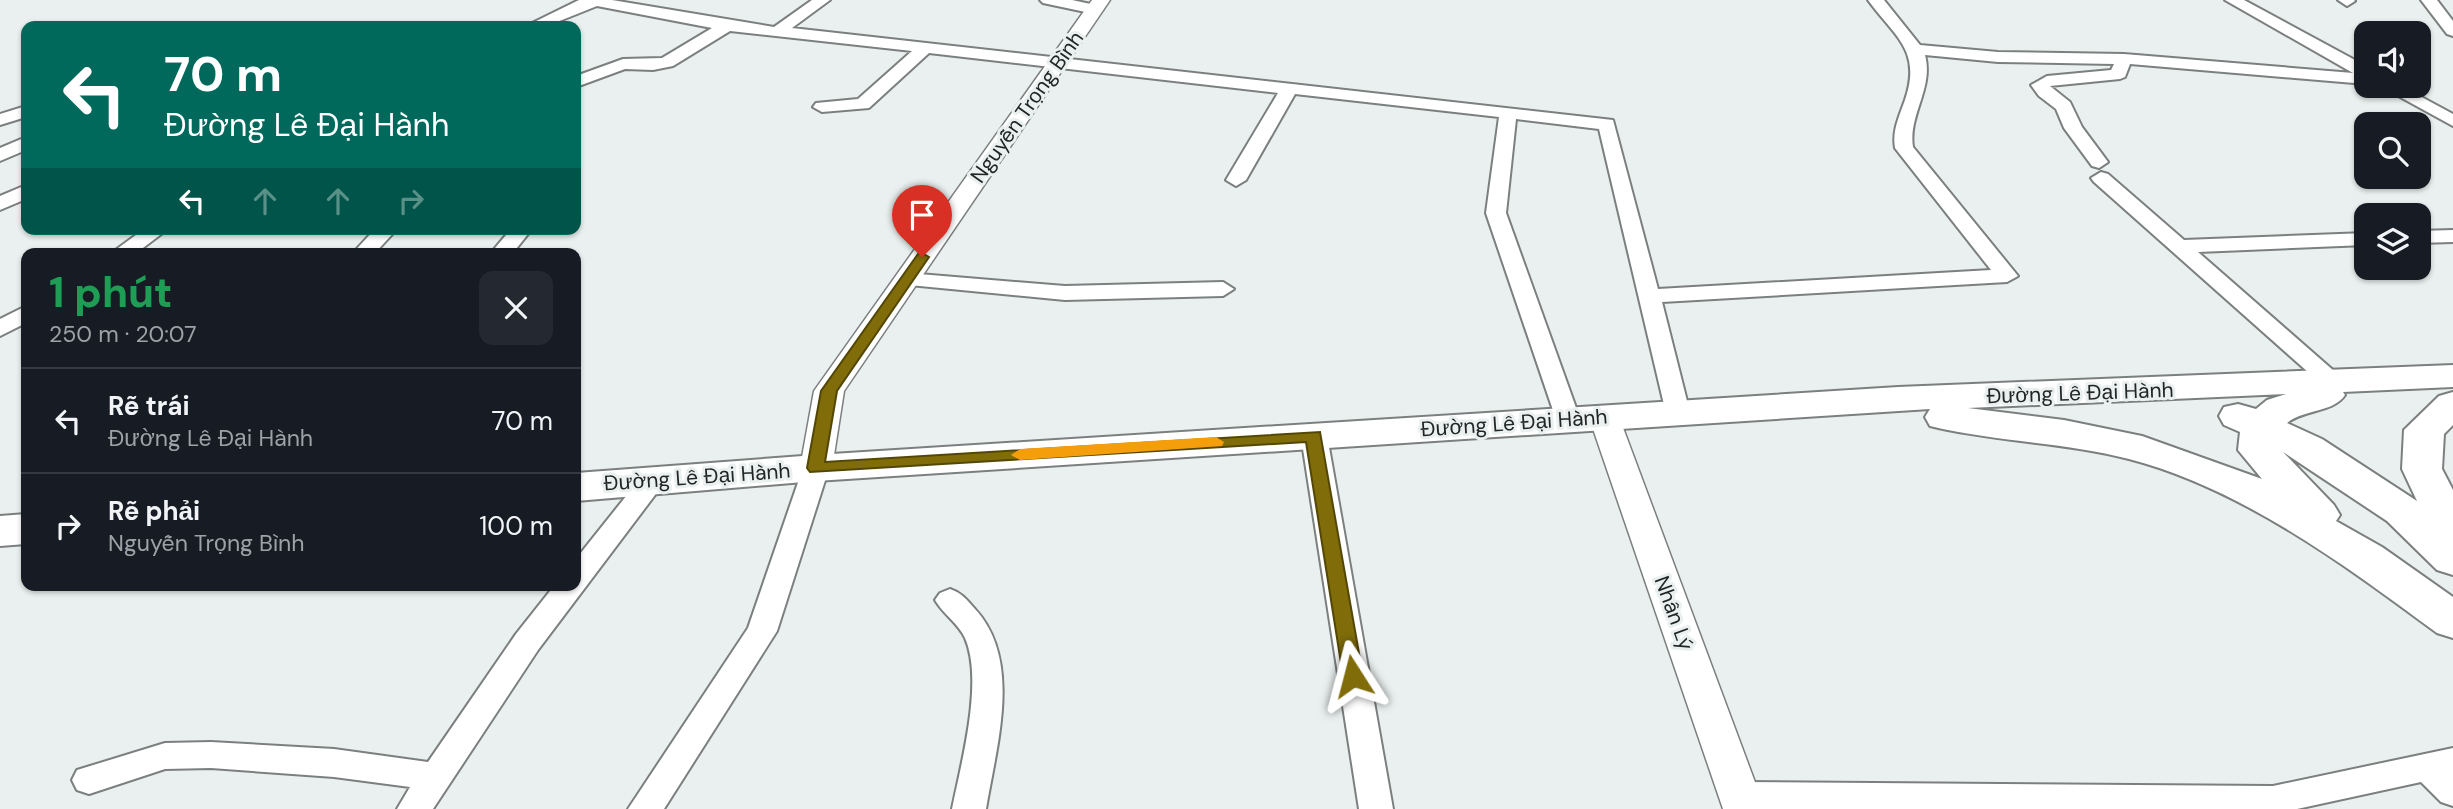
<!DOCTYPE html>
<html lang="vi">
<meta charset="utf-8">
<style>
:root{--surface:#171b24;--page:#242831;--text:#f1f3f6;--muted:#9ea1a6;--line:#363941}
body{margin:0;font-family:"DM Sans",sans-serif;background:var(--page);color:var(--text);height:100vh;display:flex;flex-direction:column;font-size:26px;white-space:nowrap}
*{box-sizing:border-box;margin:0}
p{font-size:23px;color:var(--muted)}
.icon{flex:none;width:38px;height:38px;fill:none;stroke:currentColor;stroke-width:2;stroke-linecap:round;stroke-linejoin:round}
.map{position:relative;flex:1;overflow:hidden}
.panel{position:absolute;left:21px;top:248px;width:560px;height:343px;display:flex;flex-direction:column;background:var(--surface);border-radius:14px;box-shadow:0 2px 5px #0004}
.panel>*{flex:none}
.guide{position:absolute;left:21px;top:21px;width:560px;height:214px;border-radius:14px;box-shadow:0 2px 5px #0004;background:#00695c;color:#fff;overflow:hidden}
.controls{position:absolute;left:2354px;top:21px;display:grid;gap:14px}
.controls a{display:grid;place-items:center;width:77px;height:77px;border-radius:14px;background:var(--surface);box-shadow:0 2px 5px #0004;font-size:35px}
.pin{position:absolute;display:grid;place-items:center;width:60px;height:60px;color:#fff;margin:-72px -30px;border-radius:50% 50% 50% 0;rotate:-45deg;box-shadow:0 0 7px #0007}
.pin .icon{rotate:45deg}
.me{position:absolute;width:77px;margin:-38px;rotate:351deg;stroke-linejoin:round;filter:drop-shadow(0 0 5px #0008)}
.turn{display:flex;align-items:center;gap:24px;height:147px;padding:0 28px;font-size:32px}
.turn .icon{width:91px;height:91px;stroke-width:2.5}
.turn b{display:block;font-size:49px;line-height:60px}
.lanes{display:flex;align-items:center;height:66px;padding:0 28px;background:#0003;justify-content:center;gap:35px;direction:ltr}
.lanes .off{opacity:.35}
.round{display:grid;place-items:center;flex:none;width:74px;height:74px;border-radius:14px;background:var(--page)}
.summary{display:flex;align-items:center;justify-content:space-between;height:119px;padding:0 28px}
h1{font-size:42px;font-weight:800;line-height:52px;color:#1e9e55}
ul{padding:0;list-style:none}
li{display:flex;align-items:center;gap:21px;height:105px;padding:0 28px;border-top:2px solid var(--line)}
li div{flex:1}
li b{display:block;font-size:26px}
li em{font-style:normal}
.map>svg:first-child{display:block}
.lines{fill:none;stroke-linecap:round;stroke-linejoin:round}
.minor-casing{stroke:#7b807f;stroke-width:4}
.tertiary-casing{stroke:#7b807f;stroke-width:3}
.primary-casing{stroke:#7b807f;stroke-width:4}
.minor{fill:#fff;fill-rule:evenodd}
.tertiary{fill:#fff;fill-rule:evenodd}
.primary{fill:#fff;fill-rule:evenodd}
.route{fill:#806d09;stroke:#534706;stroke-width:2}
.slow{fill:#f59e0b}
.labels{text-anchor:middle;stroke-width:6;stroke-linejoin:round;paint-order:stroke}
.street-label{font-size:21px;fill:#232525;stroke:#eaf0ef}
</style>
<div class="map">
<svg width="2453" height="809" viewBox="0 0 2453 809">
<rect width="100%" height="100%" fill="#eaf0ef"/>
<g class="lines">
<g class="minor-casing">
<path id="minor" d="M579,0H612L774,27L812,0H830L792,28L1613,120L1658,289L1991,270L1895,148C1892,131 1899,117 1905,100C1922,50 1895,37 1868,0H1884L1920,45L1998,52L2124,54L2353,73L2225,0H2244L2366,66V84L2130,64L2125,77L2120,79L2050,86L2070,102L2082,127L2108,162L2099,168L2092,166L2064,128L2056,109L2039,96L2031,85L2047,76L2111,70L2114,64L1998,62L1925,55C1934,88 1908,115 1913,147L2018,276L2007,282L1662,302L1690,413L1687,418H1669L1666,413L1599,129L1516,119L1506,213L1580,419L1577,424H1559L1556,419L1486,213L1499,117L1295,94L1246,180L1236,186L1226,180L1278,93L929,53L869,108L822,112L813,107L816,103L858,99L912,51L730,31L673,66L653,70L625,69L576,87V76L623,59L662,58L712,28L597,6L547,26H526Z
M1040,0H1072L1100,6L1103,9L1095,14L1043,3Z
M2338,0H2354L2355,1L2347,6Z
M2421,0H2437L2453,21V36L2447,34Z
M2380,86H2401L2453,114V126Z
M26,106V117L0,125V114Z
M26,137V150L0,161V148Z
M2101,172L2108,174L2184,240L2366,233V245L2198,252L2342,378L2346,383L2342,388H2326L2094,182L2091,178Z
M26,185V199L0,210V196Z
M144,229H168L135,254H110Z
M375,229H397L374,254H352Z
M511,229H532L512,254H490Z
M2453,230V242L2418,243V231Z
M907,273L1065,286L1223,282L1234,289L1223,296L1065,300L899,284L896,279Z
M26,306V323L0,336V319Z
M1314,428L1323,430L1327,436L1393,809H1359L1301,436L1305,430Z
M816,460L825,462L829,468L777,631L664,809H628L748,628L803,468L807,462Z
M652,472L661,475L665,481L661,487L538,650L433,809H397L410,787L334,777L211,768L165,769L89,794L77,790L72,780L77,770L165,743L211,742L334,749L428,762L516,634L554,586H576V559L643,475Z
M950,589C962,593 967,600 975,609C1023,661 996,747 986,809H952C961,764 984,681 965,638C959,624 943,614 935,600L940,593Z
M2453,748V806L2441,802L2421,782L2297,809H1736L1727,806L1722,796L1727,786L1739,782L2273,786Z"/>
</g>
<g class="tertiary-casing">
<path id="tertiary" d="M1092,0H1110L844,391L832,468L827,475L816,478L805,475L800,468L814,391Z
M1604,408L1615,410L1619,417L1765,809H1723L1589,417L1593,410Z"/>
</g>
<g class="primary-casing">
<path id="primary" d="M2453,365V387L2343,392L2345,395C2333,413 2304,409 2287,423L2322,439L2417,501L2402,469L2404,430L2439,396L2453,392V425L2444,434L2442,469L2453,490V575L2437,570L2387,521L2283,452L2334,505L2340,515L2336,521L2382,547L2453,597V638L2437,633C2345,565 2241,488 2129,459C2064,442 1995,442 1930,426L1925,417L1930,409L816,481L576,501V473L816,455L1898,387ZM2286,394L2267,400L2256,409L2238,404L2224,407L2219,416L2224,425L2240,432L2238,450L2262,479L2142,436L2064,420L1968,408Z
M26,514V544L0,546V516Z"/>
</g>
<use href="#minor" class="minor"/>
<use href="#tertiary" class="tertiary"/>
<use href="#primary" class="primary"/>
</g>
<path class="route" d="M922,253L929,257L837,391L825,462L1320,432L1363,676L1361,681H1346L1343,676L1306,442L810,472L807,468L821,391L918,254Z"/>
<path class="slow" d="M1216,437L1224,442L1222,446L1020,460L1011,455L1020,449Z"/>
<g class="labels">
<g class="street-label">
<text transform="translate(1027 107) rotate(-55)" y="7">Nguyễn Trọng Bình</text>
<text transform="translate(2080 393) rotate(-2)" y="7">Đường Lê Đại Hành</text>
<text transform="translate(1514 423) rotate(-4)" y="7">Đường Lê Đại Hành</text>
<text transform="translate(697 477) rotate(-4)" y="7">Đường Lê Đại Hành</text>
<text transform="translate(1674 613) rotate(70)" y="7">Nhân Lý</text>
</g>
</g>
</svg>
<div class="controls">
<a><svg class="icon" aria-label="sound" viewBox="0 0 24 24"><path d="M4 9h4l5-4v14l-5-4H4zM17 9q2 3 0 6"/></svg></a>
<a><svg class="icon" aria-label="search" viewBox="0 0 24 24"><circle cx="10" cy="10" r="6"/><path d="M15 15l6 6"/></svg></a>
<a><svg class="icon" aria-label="layers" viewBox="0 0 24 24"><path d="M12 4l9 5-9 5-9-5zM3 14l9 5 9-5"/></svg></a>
</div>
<div class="pin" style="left:922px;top:257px;background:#d93025"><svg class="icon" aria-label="arrive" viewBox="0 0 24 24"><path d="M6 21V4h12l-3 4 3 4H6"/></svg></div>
<svg class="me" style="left:1353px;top:676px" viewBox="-20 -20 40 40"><path d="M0-17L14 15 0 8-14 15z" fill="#806d09" stroke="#fff" stroke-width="4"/></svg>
<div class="guide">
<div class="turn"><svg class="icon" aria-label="left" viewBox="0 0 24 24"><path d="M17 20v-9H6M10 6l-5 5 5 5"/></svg><div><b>70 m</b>Đường Lê Đại Hành</div></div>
<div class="lanes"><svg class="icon" aria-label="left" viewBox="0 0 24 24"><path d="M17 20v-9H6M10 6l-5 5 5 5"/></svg><svg class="icon off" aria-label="ahead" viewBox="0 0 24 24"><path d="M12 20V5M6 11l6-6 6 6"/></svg><svg class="icon off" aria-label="ahead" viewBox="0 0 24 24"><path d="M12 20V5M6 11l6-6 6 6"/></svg><svg class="icon off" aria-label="right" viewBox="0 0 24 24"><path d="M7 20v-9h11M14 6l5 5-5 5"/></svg></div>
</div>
<section class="panel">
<div class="summary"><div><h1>1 phút</h1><p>250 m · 20:07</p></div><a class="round"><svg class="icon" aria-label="close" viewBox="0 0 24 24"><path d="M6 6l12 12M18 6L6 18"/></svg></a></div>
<ul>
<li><svg class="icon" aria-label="left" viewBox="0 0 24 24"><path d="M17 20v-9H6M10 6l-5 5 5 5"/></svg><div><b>Rẽ trái</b><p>Đường Lê Đại Hành</p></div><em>70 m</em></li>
<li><svg class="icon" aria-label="right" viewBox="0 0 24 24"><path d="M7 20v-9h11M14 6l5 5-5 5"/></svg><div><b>Rẽ phải</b><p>Nguyễn Trọng Bình</p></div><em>100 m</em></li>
</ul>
</section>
</div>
